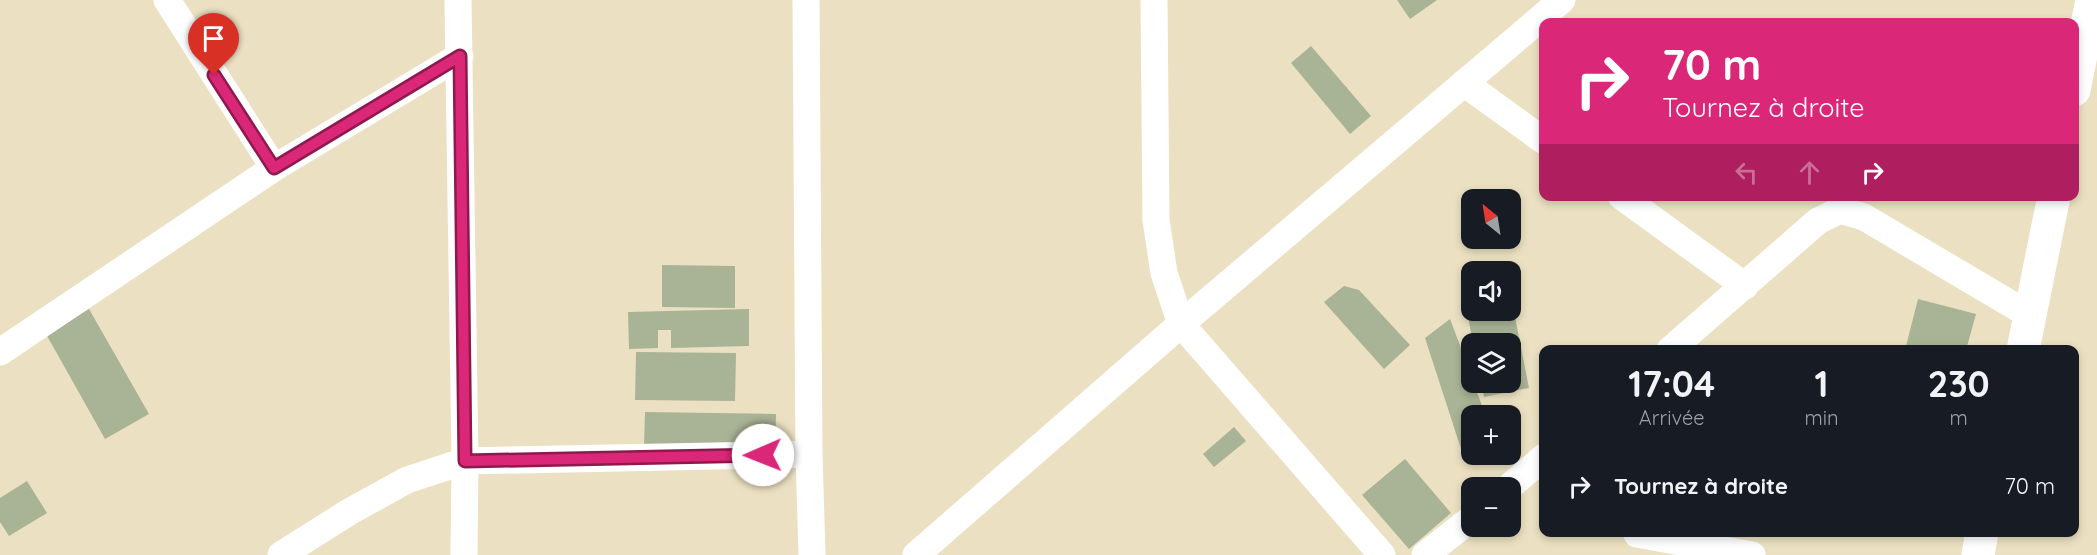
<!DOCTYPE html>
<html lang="fr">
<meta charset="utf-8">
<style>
:root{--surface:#171b24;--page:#242831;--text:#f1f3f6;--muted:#9ea1a6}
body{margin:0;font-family:Quicksand,sans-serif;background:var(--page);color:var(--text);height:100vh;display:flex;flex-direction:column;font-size:22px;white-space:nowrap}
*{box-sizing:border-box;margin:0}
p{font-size:20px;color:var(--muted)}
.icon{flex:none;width:33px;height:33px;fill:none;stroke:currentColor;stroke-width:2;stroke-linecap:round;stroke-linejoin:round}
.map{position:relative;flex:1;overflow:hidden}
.side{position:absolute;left:1539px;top:345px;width:540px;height:192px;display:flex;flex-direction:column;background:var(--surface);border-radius:12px;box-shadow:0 3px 9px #0003}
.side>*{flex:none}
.guide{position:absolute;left:1539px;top:18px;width:540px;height:183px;border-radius:12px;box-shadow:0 3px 9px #0003;background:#db2777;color:#fff;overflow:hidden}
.needle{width:39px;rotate:330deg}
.fabs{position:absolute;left:1461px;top:189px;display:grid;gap:12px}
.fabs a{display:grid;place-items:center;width:60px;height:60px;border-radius:12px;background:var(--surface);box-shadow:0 3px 9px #0003;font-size:30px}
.pin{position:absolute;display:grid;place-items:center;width:51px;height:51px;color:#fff;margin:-62px -26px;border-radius:50% 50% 50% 0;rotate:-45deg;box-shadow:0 0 6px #0007}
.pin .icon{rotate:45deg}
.me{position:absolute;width:66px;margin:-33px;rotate:269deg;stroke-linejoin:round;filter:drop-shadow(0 0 4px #0008)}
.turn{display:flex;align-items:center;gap:21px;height:126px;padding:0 24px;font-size:27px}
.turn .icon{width:78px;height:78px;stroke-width:2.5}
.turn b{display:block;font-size:42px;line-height:51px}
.lanes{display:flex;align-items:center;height:57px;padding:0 24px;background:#0003;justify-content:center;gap:30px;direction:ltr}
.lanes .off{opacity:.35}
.eta{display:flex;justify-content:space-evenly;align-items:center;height:102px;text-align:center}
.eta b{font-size:36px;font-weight:700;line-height:42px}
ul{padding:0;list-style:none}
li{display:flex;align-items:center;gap:18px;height:78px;padding:0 24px}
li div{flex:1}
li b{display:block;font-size:22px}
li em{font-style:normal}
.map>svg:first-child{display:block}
.building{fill:#a9b395}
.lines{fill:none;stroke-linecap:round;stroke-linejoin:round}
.minor{stroke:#fff;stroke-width:27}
.tertiary{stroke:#fff;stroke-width:33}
.route-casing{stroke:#8e194d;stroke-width:15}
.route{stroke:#db2777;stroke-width:10}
</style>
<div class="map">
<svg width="2097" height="555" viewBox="0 0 2097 555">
<rect width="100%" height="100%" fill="#ebe1c2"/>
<path class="building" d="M1397,0H1437L1410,19Z
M1311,46L1371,116L1350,134L1291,63Z
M662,265L735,266V308L662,307Z
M1344,286L1359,290L1410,345L1384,369L1324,302Z
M1918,299L1976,314L1966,350H1905Z
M1510,307H1513L1529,388L1484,397L1481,382H1510V344H1473L1468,316L1495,310H1510Z
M89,309L149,414L105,439L46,334Z
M749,309V346L671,348V330H658V348L629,349L628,312Z
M1450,319L1472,377V382H1473L1486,416H1472V450L1463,455L1425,338Z
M636,352L736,353L735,401L635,400Z
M645,412L776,414L775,449L644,447Z
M1234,427L1246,441L1214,467L1203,454Z
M1405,459L1451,513L1409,549L1362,495Z
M27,481L47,513L9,536L0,522V498Z"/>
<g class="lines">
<path class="minor" d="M167,0L274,168
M458,0L465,461L464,555
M806,0L809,454L812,555
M1154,0L1156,220L1164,273L1181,324L1382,555
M1464,83L1544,141
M1621,196L1745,286
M1670,350L1818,221L1840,210L1864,217L2031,316
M0,352L274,168L460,56
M1508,488L1544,457
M1637,534L1752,555
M281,555L349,512L407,480L465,461L809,454
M916,555L1181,324L1562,0
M1425,555L1472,518"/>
<path class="tertiary" d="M2074,90L2092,0
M2023,350L2054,196
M1978,555L1982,532"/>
</g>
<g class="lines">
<g class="route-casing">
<path id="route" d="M214,75L274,168L460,56L465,461L763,455"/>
</g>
<use href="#route" class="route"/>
</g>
</svg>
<div class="fabs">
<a><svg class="needle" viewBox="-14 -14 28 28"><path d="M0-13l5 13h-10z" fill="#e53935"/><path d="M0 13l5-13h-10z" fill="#9ea1a6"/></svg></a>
<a><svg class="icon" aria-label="sound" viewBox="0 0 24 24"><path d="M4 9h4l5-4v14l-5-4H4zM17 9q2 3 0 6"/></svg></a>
<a><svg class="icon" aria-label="layers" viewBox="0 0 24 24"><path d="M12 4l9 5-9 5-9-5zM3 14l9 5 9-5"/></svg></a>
<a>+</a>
<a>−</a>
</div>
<div class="pin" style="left:214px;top:75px;background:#d93025"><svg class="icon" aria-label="arrive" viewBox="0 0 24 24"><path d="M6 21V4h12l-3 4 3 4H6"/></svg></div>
<svg class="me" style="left:763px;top:455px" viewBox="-20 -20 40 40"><circle r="19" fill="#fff"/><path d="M0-13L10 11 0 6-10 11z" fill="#db2777"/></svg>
<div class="guide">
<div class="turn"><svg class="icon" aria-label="right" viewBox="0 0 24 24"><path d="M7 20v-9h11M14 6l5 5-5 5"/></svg><div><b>70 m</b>Tournez à droite</div></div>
<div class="lanes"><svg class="icon off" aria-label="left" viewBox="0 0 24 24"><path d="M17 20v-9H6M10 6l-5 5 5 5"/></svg><svg class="icon off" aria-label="ahead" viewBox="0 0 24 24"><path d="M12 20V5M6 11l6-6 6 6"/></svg><svg class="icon" aria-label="right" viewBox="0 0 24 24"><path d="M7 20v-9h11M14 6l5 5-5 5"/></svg></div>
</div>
<section class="side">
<div class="eta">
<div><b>17:04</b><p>Arrivée</p></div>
<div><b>1</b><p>min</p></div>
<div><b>230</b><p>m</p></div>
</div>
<ul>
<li><svg class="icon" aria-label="right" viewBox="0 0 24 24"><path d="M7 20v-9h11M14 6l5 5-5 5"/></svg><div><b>Tournez à droite</b></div><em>70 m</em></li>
</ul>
</section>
</div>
